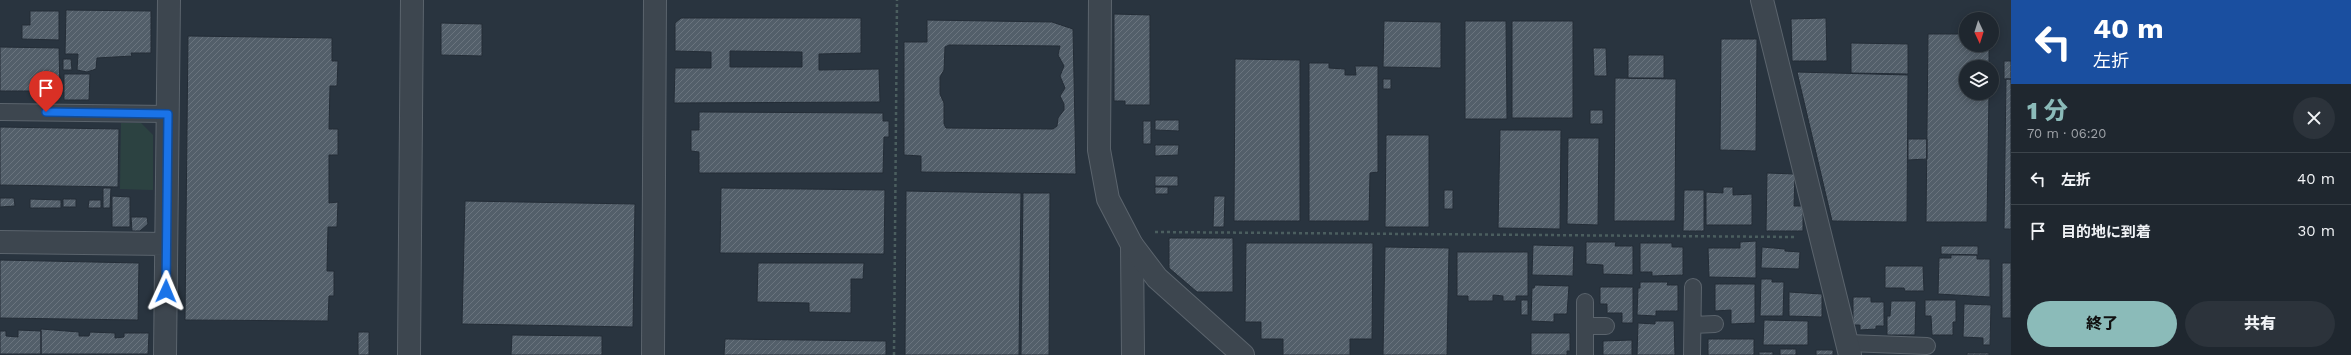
<!DOCTYPE html>
<html lang="ja">
<meta charset="utf-8">
<style>
:root{--surface:#1f272f;--page:#2c333b;--text:#f1f3f6;--muted:#a1a5aa;--line:#3c444b;--accent:#8bbbb9}
body{margin:0;font-family:"Work Sans","Noto Sans JP",sans-serif;background:var(--page);color:var(--text);height:100vh;display:flex;flex-direction:column;font-size:15px;white-space:nowrap}
*{box-sizing:border-box;margin:0}
p{font-size:13px;color:var(--muted)}
.icon{flex:none;width:22px;height:22px;fill:none;stroke:currentColor;stroke-width:2;stroke-linecap:round;stroke-linejoin:round}
.map{position:relative;flex:1;overflow:hidden}
.side{display:flex;flex-direction:column;background:var(--surface);width:340px}
.side>*{flex:none}
.guide{background:#1a4fa0;color:#fff;overflow:hidden}
.needle{width:26px;rotate:176deg}
.fabs{position:absolute;left:1959px;top:12px;display:grid;gap:8px}
.fabs a{display:grid;place-items:center;width:40px;height:40px;border-radius:50%;background:var(--surface);box-shadow:0 2px 10px #0003,0 0 0 1px var(--line);font-size:20px}
.pin{position:absolute;display:grid;place-items:center;width:34px;height:34px;color:#fff;margin:-41px -17px;border-radius:50% 50% 50% 0;rotate:-45deg;box-shadow:0 0 4px #0007}
.pin .icon{rotate:45deg}
.me{position:absolute;width:44px;margin:-22px;rotate:1deg;stroke-linejoin:round;filter:drop-shadow(0 0 3px #0008)}
.turn{display:flex;align-items:center;gap:14px;height:84px;padding:0 16px;font-size:18px}
.turn .icon{width:52px;height:52px;stroke-width:2.5}
.turn b{display:block;font-size:28px;line-height:34px}
.round{display:grid;place-items:center;flex:none;width:42px;height:42px;border-radius:21px;background:var(--page)}
.head{display:flex;align-items:center;justify-content:space-between;height:68px;padding:0 16px}
h1{font-size:24px;font-weight:800;line-height:30px;color:var(--accent)}
.action{display:flex;gap:8px;margin-top:auto;padding:8px 16px}
.action a{flex:1;height:46px;border-radius:24px;background:var(--accent);color:#111;font-size:16px;font-weight:800;line-height:46px;text-align:center}
.action a+a{background:var(--page);color:var(--text)}
ul{padding:0;list-style:none}
li{display:flex;align-items:center;gap:12px;height:52px;padding:0 16px;border-top:1px solid var(--line)}
li div{flex:1}
li b{display:block;font-size:15px}
li em{font-style:normal}
main{display:flex;flex:1;min-height:0}
.map>svg:first-child{display:block}
.park{fill:#2c4241}
.building{fill:url(#building-hatch);stroke:#242d37;fill-rule:evenodd}
.lines{fill:none;stroke-linecap:round;stroke-linejoin:round}
.service-casing{stroke:#5b646d;stroke-width:18}
.minor-casing{stroke:#5b646d;stroke-width:24}
.tertiary-casing{stroke:#5b646d;stroke-width:24}
.path{stroke:#4b5e5f;stroke-width:2.5;stroke-dasharray:3 3;stroke-linecap:butt}
.service{stroke:#3d464f;stroke-width:16}
.minor{stroke:#3d464f;stroke-width:22}
.tertiary{stroke:#3d464f;stroke-width:22}
.route-casing{stroke:#114b97;stroke-width:10}
.route{stroke:#1a73e8;stroke-width:7}
</style>
<main>
<div class="map">
<svg width="2011" height="355" viewBox="0 0 2011 355">
<defs>
<pattern id="building-hatch" width="6" height="6" patternUnits="userSpaceOnUse"><rect width="6" height="6" fill="#535f6a"/><path d="M-1 1l2-2M0 6l6-6M5 7l2-2" fill="none" stroke="#6a747e"/></pattern>
</defs>
<rect width="100%" height="100%" fill="#29343f"/>
<path class="park" d="M121,123H141L153,135V190L120,189Z"/>
<path class="building" d="M66,10L151,11V53H131L132,56L97,58L96,69L87,72L77,70L78,54H65Z
M30,11H59V40L22,39V25H30Z
M1114,14L1150,15V105H1125V101H1114Z
M681,18H861V53L819,54V70L879,69L880,102L674,103L675,68H711V52L675,51V23ZM730,51L802,52V67H730Z
M1826,18L1827,61H1792L1791,19Z
M927,20L1052,22L1073,29L1076,174L921,172V156L904,155V42H927ZM949,45L1060,46L1058,55L1064,66L1060,76L1065,88L1060,96L1064,104V110L1058,118L1057,126L1053,129L946,128L944,124V103L940,94V77L944,70L945,47Z
M1384,21L1441,22V68L1383,67Z
M1465,21H1506L1507,119H1465Z
M1512,21H1573V118H1512Z
M441,23L482,24V56L441,55Z
M1928,34H1966V45H1989V67H1966V93H1989L1987,222H1926Z
M188,36L332,38V61H338L337,86H330L329,129H338V155H329V203L338,202L337,227H328L327,271H334V296H329L328,321L185,320Z
M1721,39H1757L1756,151L1720,150Z
M1851,43L1908,44V74L1851,73Z
M0,47L59,48L60,91H0Z
M1593,48H1606L1607,76H1594Z
M1628,55H1664V78H1628Z
M63,59H71L72,70H63Z
M1235,59L1300,60V221H1234Z
M2004,61H2011V79H2004Z
M1309,63H1329V68L1345,69V75H1356L1355,66H1378V172L1370,173L1369,221H1309Z
M1797,72L1908,75L1907,222L1832,221Z
M64,74H90L89,100H64Z
M1615,78L1676,79L1675,221H1614Z
M1383,79H1391V89H1383Z
M2006,79H2011V229H2004Z
M1590,110H1603V124H1590Z
M699,112L883,113V121H889V137H884L883,173H699V152L691,151V130H699Z
M1155,120H1179V131L1155,130Z
M1143,121H1151V144H1143Z
M0,127L119,129L118,187L0,185Z
M1500,130H1561L1560,229L1498,228Z
M1386,135H1429V227H1385Z
M1568,138H1599L1598,225L1567,224Z
M1908,139H1927V159L1908,160Z
M1155,145H1179L1178,155L1155,156Z
M1767,173L1795,174L1794,206H1803V231H1766Z
M1155,176H1178V186H1155Z
M1155,187H1168V194H1155Z
M1723,187H1733V195L1752,194V225H1706V192L1723,193Z
M103,188H111L110,208H103Z
M721,188L885,190L884,254L720,253Z
M1444,190H1453V209H1444Z
M1684,190H1704V231H1683Z
M906,191L1021,193L1019,355H905Z
M1023,193H1050L1049,355H1021Z
M112,196L130,197V227H112Z
M1214,196H1225L1224,227H1213Z
M0,198H14L15,206L0,207Z
M30,199L61,200V208H30Z
M63,199H76V207H63Z
M89,200H101V208H88Z
M465,201L635,204L633,327L462,324Z
M131,217H147L148,224L140,231H132Z
M1169,238H1233V292H1197L1169,268Z
M1756,241V278L1709,277L1708,248H1740V242Z
M1586,242H1616L1615,246H1633V275L1603,274V265L1586,264Z
M1246,243H1373L1372,339H1350V355H1283V339H1261V322H1245Z
M1640,243H1672V247H1683V275L1652,276V272H1640Z
M1533,245L1574,246L1573,276L1532,275Z
M1941,246H1978V255L1941,254Z
M1385,247L1449,248L1447,355H1383Z
M1762,247L1785,249V251L1800,252L1799,269L1761,268Z
M1457,252H1528V296H1516V301H1503V296L1493,295V301H1468V296H1457Z
M1951,255H1977V259H1990V297L1938,294L1939,258H1951Z
M0,260L139,263L138,320L0,318Z
M758,263H864L863,279H851V313L809,312V303L757,302Z
M2002,263H2011V318H2002Z
M1885,266H1923L1924,291H1905L1904,288H1885Z
M1761,279H1772V282H1784L1783,316H1760Z
M1640,282H1668L1667,285H1678V311H1656V316L1637,315L1638,288H1640Z
M1715,284H1755V323L1731,324V310L1715,311Z
M1535,285L1569,286L1567,314H1554V322L1531,321L1532,288H1534Z
M1600,287H1633V323H1622V313H1607V304H1600Z
M1789,292L1822,294V317L1789,316Z
M1853,297H1871V302H1884V326H1876V329L1860,330V325H1853Z
M1521,300H1528V315H1521Z
M1925,300H1956V322H1953V335H1932L1931,316H1925Z
M1891,301H1916L1915,335H1887V316H1890Z
M1964,304L1991,305L1990,345H1983V338L1963,337Z
M1764,320L1808,321V345H1763Z
M1655,321H1674L1675,355H1637L1638,323L1655,324Z
M41,329L79,332V336H89L90,332L115,333V338L124,337V333H149L148,354H41Z
M18,330L41,331V354H0V331H6V336L18,337Z
M358,332H369V355H358Z
M1531,333H1570V351H1567V355H1531Z
M512,335L602,336V355H511Z
M725,339L886,341V355H724Z
M1708,339H1754V355H1708Z
M1632,340V355H1603V341Z
M1780,349H1796V355H1798H1780Z
M1816,350H1833V355H1816Z
M1759,352H1773V355H1759Z
M1967,353H1989V355H1967Z"/>
<g class="lines">
<g class="service-casing">
<path id="service" d="M0,112L168,114
M1693,325L1715,324
M1585,326H1606
M1848,343L1927,346
M1585,355V302
M1692,355L1693,287"/>
</g>
<g class="minor-casing">
<path id="minor" d="M1762,0L1850,355
M0,242L166,244
M1132,245L1133,355
M165,355L169,0
M409,355L412,0
M653,355L655,0"/>
</g>
<g class="tertiary-casing">
<path id="tertiary" d="M1100,0L1099,150L1108,199L1132,245L1157,278L1243,355"/>
</g>
<path class="path" d="M1155,232L1794,237
M894,355L897,0"/>
<use href="#service" class="service"/>
<use href="#minor" class="minor"/>
<use href="#tertiary" class="tertiary"/>
</g>
<g class="lines">
<g class="route-casing">
<path id="route" d="M46,112L168,114L166,291"/>
</g>
<use href="#route" class="route"/>
</g>
</svg>
<div class="fabs">
<a><svg class="needle" viewBox="-14 -14 28 28"><path d="M0-13l5 13h-10z" fill="#e53935"/><path d="M0 13l5-13h-10z" fill="#a1a5aa"/></svg></a>
<a><svg class="icon" aria-label="layers" viewBox="0 0 24 24"><path d="M12 4l9 5-9 5-9-5zM3 14l9 5 9-5"/></svg></a>
</div>
<div class="pin" style="left:46px;top:112px;background:#d93025"><svg class="icon" aria-label="arrive" viewBox="0 0 24 24"><path d="M6 21V4h12l-3 4 3 4H6"/></svg></div>
<svg class="me" style="left:166px;top:291px" viewBox="-20 -20 40 40"><path d="M0-17L14 15 0 8-14 15z" fill="#1a73e8" stroke="#fff" stroke-width="4"/></svg>
</div>
<section class="side">
<div class="guide">
<div class="turn"><svg class="icon" aria-label="left" viewBox="0 0 24 24"><path d="M17 20v-9H6M10 6l-5 5 5 5"/></svg><div><b>40 m</b>左折</div></div>
</div>
<div class="head"><div><h1>1 分</h1><p>70 m · 06:20</p></div><a class="round"><svg class="icon" aria-label="close" viewBox="0 0 24 24"><path d="M6 6l12 12M18 6L6 18"/></svg></a></div>
<ul>
<li><svg class="icon" aria-label="left" viewBox="0 0 24 24"><path d="M17 20v-9H6M10 6l-5 5 5 5"/></svg><div><b>左折</b></div><em>40 m</em></li>
<li><svg class="icon" aria-label="arrive" viewBox="0 0 24 24"><path d="M6 21V4h12l-3 4 3 4H6"/></svg><div><b>目的地に到着</b></div><em>30 m</em></li>
</ul>
<div class="action"><a>終了</a><a>共有</a></div>
</section>
</main>
